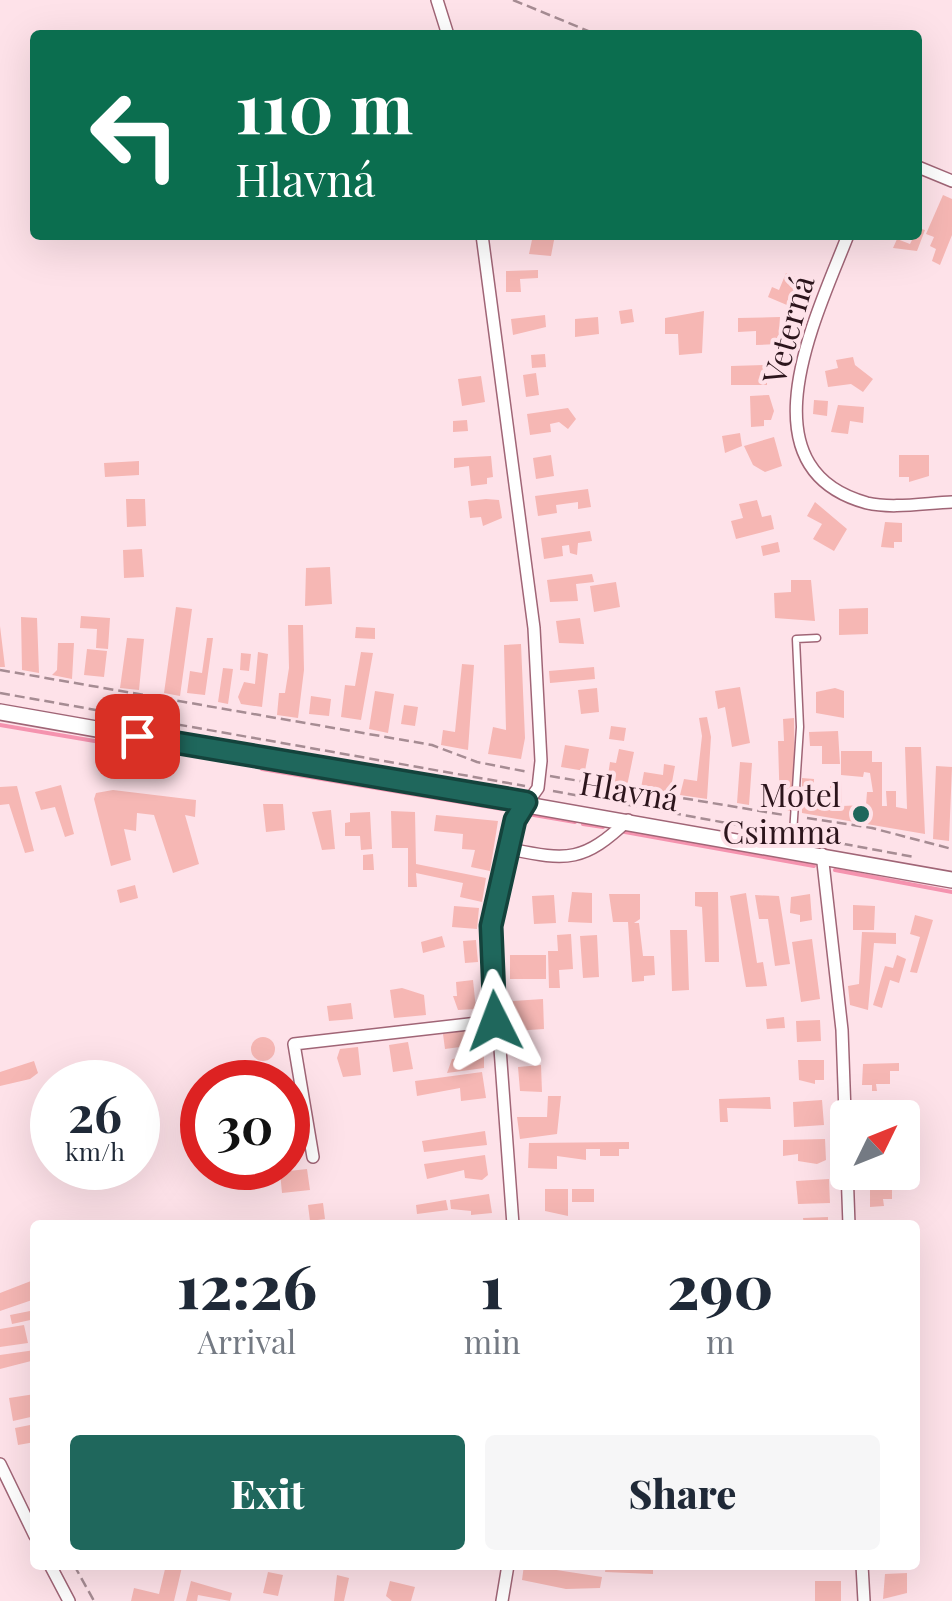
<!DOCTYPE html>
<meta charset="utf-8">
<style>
:root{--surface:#fff;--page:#f6f6f7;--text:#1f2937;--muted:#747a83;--accent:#1f675c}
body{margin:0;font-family:"Playfair Display",serif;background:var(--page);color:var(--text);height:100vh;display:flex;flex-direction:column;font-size:38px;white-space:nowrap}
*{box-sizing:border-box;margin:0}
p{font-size:32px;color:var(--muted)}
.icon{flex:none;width:55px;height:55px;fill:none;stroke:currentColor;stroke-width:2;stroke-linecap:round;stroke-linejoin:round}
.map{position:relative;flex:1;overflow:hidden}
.sheet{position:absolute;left:30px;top:1220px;width:890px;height:350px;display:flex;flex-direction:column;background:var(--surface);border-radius:10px;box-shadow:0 10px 40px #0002}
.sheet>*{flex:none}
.top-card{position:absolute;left:30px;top:30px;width:892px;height:210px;border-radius:10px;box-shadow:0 10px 40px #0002;background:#0b6e4f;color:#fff;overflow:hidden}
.needle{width:65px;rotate:47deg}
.tools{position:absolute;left:830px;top:1100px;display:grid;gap:20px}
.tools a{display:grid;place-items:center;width:90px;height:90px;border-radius:10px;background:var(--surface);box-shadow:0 10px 40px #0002;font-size:50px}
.speed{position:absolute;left:30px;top:1060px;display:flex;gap:20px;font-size:50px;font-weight:700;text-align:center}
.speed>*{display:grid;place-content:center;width:130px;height:130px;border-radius:50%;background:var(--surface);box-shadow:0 10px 40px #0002;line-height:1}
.speed small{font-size:25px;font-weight:400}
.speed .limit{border:15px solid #d22;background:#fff;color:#111}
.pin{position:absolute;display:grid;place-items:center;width:85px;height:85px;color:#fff;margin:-42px;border-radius:20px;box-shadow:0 5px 15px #0006}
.me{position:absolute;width:110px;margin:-55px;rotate:357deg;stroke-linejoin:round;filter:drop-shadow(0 0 8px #0008)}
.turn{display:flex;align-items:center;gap:35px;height:210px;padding:0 40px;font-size:45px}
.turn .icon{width:130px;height:130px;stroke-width:2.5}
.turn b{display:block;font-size:70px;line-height:85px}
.eta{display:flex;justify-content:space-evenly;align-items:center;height:170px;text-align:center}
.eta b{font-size:60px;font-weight:800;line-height:70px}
.button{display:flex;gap:20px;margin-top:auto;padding:20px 40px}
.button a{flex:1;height:115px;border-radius:10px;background:var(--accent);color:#fff;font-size:40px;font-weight:800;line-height:115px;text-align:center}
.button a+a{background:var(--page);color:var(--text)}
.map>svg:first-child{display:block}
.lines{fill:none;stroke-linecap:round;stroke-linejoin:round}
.stream{stroke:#f593af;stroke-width:4}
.building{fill:#f6b7b4}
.service-casing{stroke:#a06576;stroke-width:9}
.minor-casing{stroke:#a06576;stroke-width:14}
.tertiary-casing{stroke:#a06576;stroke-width:18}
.path{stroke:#a68c93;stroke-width:2.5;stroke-dasharray:10 5;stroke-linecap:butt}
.service{stroke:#fff;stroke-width:6}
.minor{stroke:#fff;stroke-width:11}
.tertiary{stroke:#fff;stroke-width:15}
.route-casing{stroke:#14433c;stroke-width:25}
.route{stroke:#1f675c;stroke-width:18}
.poi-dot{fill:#1f675c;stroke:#fee2e9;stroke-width:4}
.labels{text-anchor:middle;stroke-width:8;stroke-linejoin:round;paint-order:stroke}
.street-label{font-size:32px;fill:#2c151c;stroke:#fee2e9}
.poi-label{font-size:32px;fill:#2c151c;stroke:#fee2e9;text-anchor:end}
</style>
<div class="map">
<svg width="952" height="1601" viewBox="0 0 952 1601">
<rect width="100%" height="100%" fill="#fee2e9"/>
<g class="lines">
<path class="stream" d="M0,725L177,755
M262,769L502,809
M528,814L575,822
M583,824L603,827
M625,832L814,866
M835,870L952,892"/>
</g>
<path class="building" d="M943,195L952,199V235L940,265L932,261L936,249L930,246L934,237L926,234Z
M918,228L925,230L917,251L893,248L897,239L910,244Z
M533,235H555L551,256L529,254Z
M538,270V278L520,279L521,292H506V271Z
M786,273L812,284L801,311L768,297L772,287L779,290Z
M632,309L634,322L621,324L619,311Z
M704,311L702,353L679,355L678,334H665V318Z
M545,315L546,327L513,335L511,319Z
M598,317L599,334L575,337V319Z
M780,317L778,344L756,345V331L738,332V318Z
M545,354L546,367L532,368L531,355Z
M853,357L855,365L873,379L863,392L851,384L828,387L825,371L838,368L836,360Z
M767,365V385H731V366Z
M536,373L539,395L526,397L523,375Z
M481,376L485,402L462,406L458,379Z
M769,395L774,411L771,420H764V426L751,427L750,396Z
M814,400L828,401L827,416L813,414Z
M838,405L864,407L863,423L850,421L848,434L831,432Z
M568,408L576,419L568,429L559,422L550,424L551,432L530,435L527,414Z
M467,420L468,431L453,432V421Z
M740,433L742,446L725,453L722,436Z
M774,437L782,466L765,472L753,465L744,446Z
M551,455L554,476L536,479L533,458Z
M899,455H929V476L909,482V477H899Z
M491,456L493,477L487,478V484L471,486L469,466L454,468V458Z
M139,461V475L105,477L104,463Z
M588,489L591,507L578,509V502L556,505L557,513L538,516L535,496Z
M126,499H145L146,526L127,527Z
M486,499L499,500L502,518L483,526L481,517L470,518L468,501Z
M757,500L762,517L771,515L774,529L736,539L731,521L743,518L739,504Z
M815,502L847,529L834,551L813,539L822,524L807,516Z
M885,522L902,523V542H894V548L881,547Z
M590,531L592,541L578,543L577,555L570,553L569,545L562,546L563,556L544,559L541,538Z
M778,542L780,552L763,556L761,546Z
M142,549L144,577L124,578L123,550Z
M330,567L332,604L305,606L306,568Z
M592,574L594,582L576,584L578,601L550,602L547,580Z
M791,580H811L815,621L775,618L774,593L791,592Z
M616,582L620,607L594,612L590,586Z
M176,607L192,609L180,696L164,693Z
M868,608V634L839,635V609Z
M81,616L110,618L108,649L96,648L97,629L80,628Z
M21,617L37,618L39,673L22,670Z
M580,618L584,644L559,643L556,621Z
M288,625H303L304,670L298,718L277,715L279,693H285L289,668Z
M0,626L5,667H0Z
M356,627L375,628V639L355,638Z
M127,638L144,639L139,690L120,688Z
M207,638H213L205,695L187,693L190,671L202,673Z
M58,643H74L72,679L52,675L57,670Z
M521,644L525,738L521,759L488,754L493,727L506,730L504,645Z
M87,649L107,651L104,677L84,675Z
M258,652L268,654L262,707L241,704L238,697L244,682L255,684Z
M361,652L373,653L361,720L341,717L345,685L355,686Z
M241,653L251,654L249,671L240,670Z
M462,664L474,665L468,750L441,745L443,730L455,732Z
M594,667L595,679L550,683L549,671Z
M223,668L233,669L228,704L218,702Z
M740,687L750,743L732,747L725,707L718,709L715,691Z
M597,688L599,712L581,714L578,690Z
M835,688L844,691V718L816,713V692Z
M375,691L394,694L388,733L369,729Z
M311,696L331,699L329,716L309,714Z
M404,705L418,707L415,726L401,724Z
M707,717L711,737L707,799L680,795L684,779L697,781L702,736L699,718Z
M794,718L795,776L792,811L780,810L778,741H784L783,719Z
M611,726L626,728L624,741L609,739Z
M838,731L840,764H822V746H810L809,732Z
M565,745L589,749L585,771L561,767Z
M905,747H921L925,834L802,813V778L814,779L813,805L830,808V780L841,781L842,806L866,805L867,792H873L870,773L864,772L863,777L841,775V751H872V762H882V806H887L886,791H896V807L907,809Z
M619,749L634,752L627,786L607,782L610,762L616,763Z
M740,762L752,763L749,805L737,803Z
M664,764L675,766L670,793L641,788L644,772L663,775Z
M936,766L952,767L949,841L933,839Z
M61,785L74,834L65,837L55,807L41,810L35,792Z
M17,786L34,851L25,853L9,804L0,805V787Z
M113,790L196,800L195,817L185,815L199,864L173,873L154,815L137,813L136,831L124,829L131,860L111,866L94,799L96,793Z
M263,804H283L285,830L266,832Z
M331,810L335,849L322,850L312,812Z
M391,811L415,812L416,864L486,878L482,902L460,897L463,883L416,873L417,887H408V848H392Z
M370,812L372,849L361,850L360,836H345V823L350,822V813Z
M436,815L498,821L490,871L471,867L475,850L462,849L463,834L434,831Z
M373,854L374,870H363V855Z
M135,885L138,898L120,903L117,890Z
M572,892L592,893V923L568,922Z
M695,892H718L719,962H705L702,907L695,906Z
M746,893L757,963L763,962L767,986L746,987L730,896Z
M609,894H640V919L634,923H639L643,956H654L655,975L644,976V981L632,982L628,922H613Z
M810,894L812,920L800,922V915L790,913L791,897Z
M554,895L556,923L534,924L532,896Z
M755,895L779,896L790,964L775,966L768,919H759Z
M853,905L875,906L874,930H853Z
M454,906L479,908L477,929L452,927Z
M915,915L933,920L917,973L910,972L920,937L910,934Z
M670,930H687L689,990L672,991Z
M862,932L896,933V944L874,943L868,1010L850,1005L848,986L859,984Z
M571,934L573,969L559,970L560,988H549L548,951H558L557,935Z
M597,935L599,977L583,978L580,936Z
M442,936L445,947L423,953L421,942Z
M812,939L820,999L801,1002L792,942Z
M476,940L478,962L465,963L463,941Z
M510,955H546V979H510Z
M897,955L906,959L899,983L890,980L882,1008L873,1005L885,966L893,968Z
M473,980L476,1009L458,1010L453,996H457L456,982Z
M402,988L424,995L426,1015L394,1018L390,990Z
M543,999L544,1029L514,1031L513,1001Z
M351,1003L353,1019L329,1021L327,1006Z
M784,1017L785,1028L767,1029L766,1019Z
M820,1020L821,1041L797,1042L796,1021Z
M482,1028L483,1044L445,1049L443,1034Z
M251 1049a12 12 0 1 1 24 0a12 12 0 1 1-24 0Z
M408,1042L413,1069L393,1072L389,1045Z
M358,1047L361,1075L343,1077L337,1058L340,1049Z
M484,1054V1068L447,1073L452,1059Z
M798,1060H824V1080H815V1084L799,1080Z
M34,1061L38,1073L30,1079L0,1086V1072Z
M899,1063V1071H890V1084H876L877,1091H872V1085H862L863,1064Z
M541,1065L542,1092L520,1091L518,1067Z
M482,1072L486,1098L461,1101L460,1088L417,1096L415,1081Z
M548,1096H561L557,1134L520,1139L517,1117H547Z
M770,1097L771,1109L727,1108L728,1122H720L719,1099Z
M822,1100L824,1125L794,1127L793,1102Z
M871,1101H894V1118H867Z
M485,1131L487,1145L424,1152L422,1141Z
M825,1139L826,1160L817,1164L798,1161V1154L783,1156V1140Z
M629,1142V1149H619V1156H600V1149H586V1160L557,1156V1169L528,1168L529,1143Z
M485,1155L488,1175L482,1180L465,1178L464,1170L427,1179L424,1164Z
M307,1169L310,1190L282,1193L280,1172Z
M829,1179L830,1203L798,1204L796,1181Z
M892,1179V1199H883L884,1206L870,1207V1180Z
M545,1189H568V1216L545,1211Z
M572,1189H594V1202H572Z
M489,1194L492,1213L471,1215V1211L451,1209L450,1200Z
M446,1200L448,1210L417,1214L416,1205Z
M323,1203L325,1219L310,1221L308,1205Z
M828,1217V1225H804L803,1218Z
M31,1281L35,1299L0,1311V1293Z
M35,1310V1319L12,1324L10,1315Z
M24,1325L28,1343L0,1347V1329Z
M35,1350V1360L0,1369V1355Z
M35,1394V1416L13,1421L9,1398Z
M35,1424V1442L18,1445L15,1428Z
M166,1565L182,1567L174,1601H131L134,1588L159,1594Z
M524,1565L602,1577L600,1588L566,1589L522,1580Z
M606,1565H653V1574L605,1572Z
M268,1572L283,1575L278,1596L263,1593Z
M907,1573V1593L883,1599L885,1574Z
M337,1575L349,1578L344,1601H334Z
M191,1581L232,1593L230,1601L198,1595L197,1601H186Z
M390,1581L415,1587L411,1601H392L386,1596Z
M815,1581H841V1601H815Z"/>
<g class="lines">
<g class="service-casing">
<path id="service" d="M792,849L800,727L796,639L817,638"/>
</g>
<g class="minor-casing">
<path id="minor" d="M437,0L448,35
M918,167L952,181
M482,235L534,628L541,761L538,788L515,820L491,926L513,1225
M848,235C818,313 739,468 867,503C892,509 926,503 952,502
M510,849C568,861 584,862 628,820
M822,854L842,1030L849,1225
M313,1157L294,1044L495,1021
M0,1464L35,1536
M50,1565L69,1601
M862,1565L864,1601
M502,1601L508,1565"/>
</g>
<g class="tertiary-casing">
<path id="tertiary" d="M0,712L952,880"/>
</g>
<path class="path" d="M513,0L598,35
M0,670L432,745L477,762L528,772
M0,693L525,786
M550,776L784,815
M553,791L781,833
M807,818L872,828L952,849
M804,837L820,840
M828,841L914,857
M74,1565L94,1601"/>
<use href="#service" class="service"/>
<use href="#minor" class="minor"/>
<use href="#tertiary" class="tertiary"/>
</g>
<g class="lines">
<g class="route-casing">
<path id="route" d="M137,736L526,802L515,820L491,926L495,1021"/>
</g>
<use href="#route" class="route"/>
</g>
<circle class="poi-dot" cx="861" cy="814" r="10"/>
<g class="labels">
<g class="street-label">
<text transform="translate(789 330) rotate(-74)" y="11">Veterná</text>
<text transform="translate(629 792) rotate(10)" y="11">Hlavná</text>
</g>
<g class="poi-label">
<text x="841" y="807">Motel<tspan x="841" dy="37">Csimma</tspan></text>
</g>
</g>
</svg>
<div class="tools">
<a><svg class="needle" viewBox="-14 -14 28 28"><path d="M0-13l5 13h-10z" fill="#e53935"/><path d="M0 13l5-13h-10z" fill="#747a83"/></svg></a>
</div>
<div class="speed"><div>26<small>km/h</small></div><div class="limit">30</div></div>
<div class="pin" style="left:137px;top:736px;background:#d93025"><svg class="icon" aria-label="arrive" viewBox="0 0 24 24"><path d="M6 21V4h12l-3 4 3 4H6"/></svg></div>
<svg class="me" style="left:495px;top:1021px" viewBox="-20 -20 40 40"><path d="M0-17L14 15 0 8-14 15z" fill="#1f675c" stroke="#fff" stroke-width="4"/></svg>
<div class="top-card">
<div class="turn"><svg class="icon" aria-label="left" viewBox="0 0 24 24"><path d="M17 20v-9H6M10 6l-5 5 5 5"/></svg><div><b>110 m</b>Hlavná</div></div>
</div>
<section class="sheet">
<div class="eta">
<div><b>12:26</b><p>Arrival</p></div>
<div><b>1</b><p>min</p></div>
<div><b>290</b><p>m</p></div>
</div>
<div class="button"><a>Exit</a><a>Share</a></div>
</section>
</div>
